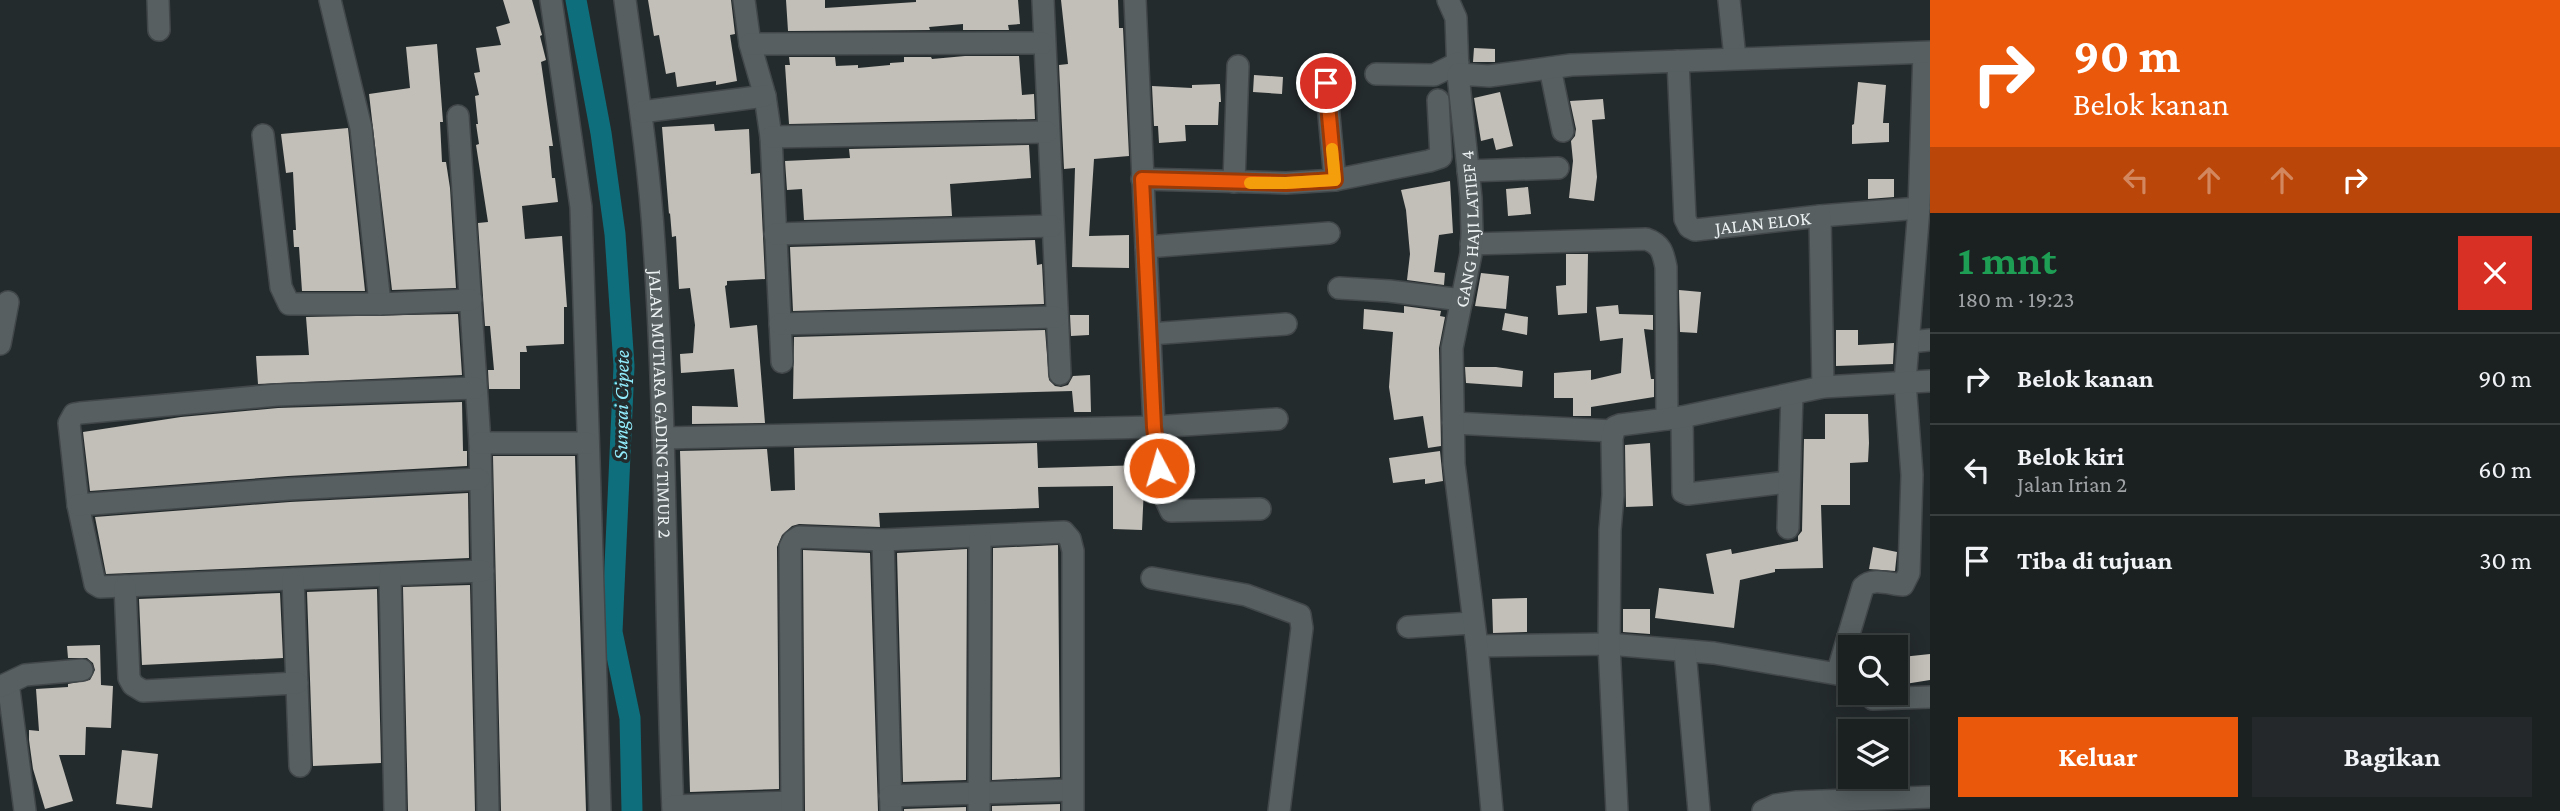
<!DOCTYPE html>
<html lang="id">
<meta charset="utf-8">
<style>
:root{--surface:#1b2021;--page:#24282a;--text:#f1f3f6;--muted:#a0a3a5;--line:#393e3f;--accent:#ea580c}
body{margin:0;font-family:"Crimson Pro",serif;background:var(--page);color:var(--text);height:100vh;display:flex;flex-direction:column;font-size:26px;white-space:nowrap}
*{box-sizing:border-box;margin:0}
p{font-size:23px;color:var(--muted)}
.icon{flex:none;width:38px;height:38px;fill:none;stroke:currentColor;stroke-width:2;stroke-linecap:round;stroke-linejoin:round}
.map{position:relative;flex:1;overflow:hidden}
.side{display:flex;flex-direction:column;background:var(--surface);width:630px}
.side>*{flex:none}
.guide{background:#ea580c;color:#fff;overflow:hidden}
.fabs{position:absolute;left:1838px;top:635px;display:grid;gap:14px}
.fabs a{display:grid;place-items:center;width:70px;height:70px;border-radius:0px;background:var(--surface);box-shadow:0 4px 18px #0003,0 0 0 2px var(--line);font-size:35px}
.pin{position:absolute;display:grid;place-items:center;width:60px;height:60px;color:#fff;margin:-30px;border:4px solid #fff;border-radius:50%;box-shadow:0 2px 7px #0007}
.me{position:absolute;width:77px;margin:-38px;rotate:354deg;stroke-linejoin:round;filter:drop-shadow(0 0 5px #0008)}
.turn{display:flex;align-items:center;gap:24px;height:147px;padding:0 28px;font-size:32px}
.turn .icon{width:91px;height:91px;stroke-width:2.5}
.turn b{display:block;font-size:49px;line-height:60px}
.lanes{display:flex;align-items:center;height:66px;padding:0 28px;background:#0003;justify-content:center;gap:35px;direction:ltr}
.lanes .off{opacity:.35}
.round{display:grid;place-items:center;flex:none;width:74px;height:74px;border-radius:0px;background:var(--page)}
.overview{display:flex;align-items:center;justify-content:space-between;height:119px;padding:0 28px}
h1{font-size:42px;font-weight:700;line-height:52px;color:#1e9e55}
.cta{display:flex;gap:14px;margin-top:auto;padding:14px 28px}
.cta a{flex:1;height:80px;border-radius:0px;background:var(--accent);color:#fff;font-size:28px;font-weight:700;line-height:80px;text-align:center}
.cta a+a{background:var(--page);color:var(--text)}
ul{padding:0;list-style:none}
li{display:flex;align-items:center;gap:21px;height:91px;padding:0 28px;border-top:2px solid var(--line)}
li div{flex:1}
li b{display:block;font-size:26px}
li em{font-style:normal}
main{display:flex;flex:1;min-height:0}
.map>svg:first-child{display:block}
.lines{fill:none;stroke-linecap:round;stroke-linejoin:round}
.canal{stroke:#0f6e7b;stroke-width:21}
.building{fill:#c2beb8}
.minor-casing{stroke:#42484a;stroke-width:24}
.minor{stroke:#575f60;stroke-width:21}
.route-casing{stroke:#983908;stroke-width:18}
.route{stroke:#ea580c;stroke-width:12}
.slow{stroke:#f59e0b;stroke-width:12}
.labels{text-anchor:middle;stroke-width:7;stroke-linejoin:round;paint-order:stroke}
.street-label{font-size:19px;fill:#ebf0f1;stroke:#242b2c}
.water-label{font-size:21px;font-style:italic;fill:#91ebfb;stroke:#242b2c}
</style>
<main>
<div class="map">
<svg width="1930" height="811" viewBox="0 0 1930 811">
<rect width="100%" height="100%" fill="#242b2c"/>
<g class="lines">
<path class="canal" d="M576,0L601,133L615,234L624,366L612,632L630,718L632,811"/>
</g>
<path class="building" d="M503,0H532L542,35L540,36L546,60L541,62L553,146H549L552,178H555L558,202L522,206L525,239L562,236L567,307H564V344L526,346L527,352H520V389H489L488,370H494L490,326H485L478,223L488,222L476,145L479,144L476,124H478L475,96L479,95L474,73L480,72L476,48L501,45L496,27L510,23Z
M648,0H731L735,34L730,35L737,81L716,85V81L677,87L675,72L666,74L659,35L654,36Z
M786,0H825V8L916,2V0H1018L1020,24L1008,25L1009,30H963V24L929,27L930,30L788,31Z
M1061,0H1118L1119,28H1123L1129,156L1094,159L1089,236L1129,235V268L1072,267L1075,168L1064,169L1059,65L1068,64Z
M437,44L443,122H440L442,162H446L450,188L456,288L392,290L369,94L410,88L406,47Z
M1474,48L1495,49V62H1473Z
M965,56H1019L1022,95L1034,94L1035,119L789,124L785,65H790L789,57H835L836,66L858,65V68L890,65V63L904,62V57H931L932,59Z
M1254,75L1283,77L1282,94L1253,92Z
M1858,82L1886,85L1883,123H1889V142L1852,144V125L1854,124Z
M1220,84L1221,102H1219L1218,125H1185L1186,141L1159,143L1158,126H1154L1152,86L1192,88V85Z
M1500,92L1513,146L1496,150L1493,138L1481,141L1474,98Z
M1603,99L1605,119L1592,120L1597,177L1594,201L1569,198L1573,161L1571,141L1575,136L1576,129L1570,101Z
M714,124L715,131L749,129L751,174L760,173L765,279L727,281V285L725,286L730,328L757,325L765,423L692,424V406L738,407L734,369L681,373L680,354L693,353L695,325L690,288L679,289L676,236L672,237L670,213L669,214L662,127Z
M348,128L365,291H302L299,247H294L293,230H296L293,172L286,173L281,134Z
M1029,145L1031,178L950,184L952,216L804,220L802,189L787,190L785,161L850,158L849,149Z
M1868,179H1894V197L1868,199Z
M1450,181L1453,233L1439,235L1434,272L1445,273L1444,285L1407,280L1410,254L1406,210L1401,190Z
M1528,187L1531,214L1508,216L1506,189Z
M1035,240L1037,265L1042,264L1044,304L793,311L790,247Z
M1566,254H1588L1587,313L1558,315L1556,286L1566,285Z
M1481,273L1509,276L1506,309L1475,306Z
M1679,290L1701,292L1697,333L1680,332Z
M1618,305L1619,314L1653,315V330L1644,329L1651,379H1654V397L1591,407V416H1573V398H1554V373L1591,370V380L1621,373L1623,338L1600,341L1596,307Z
M1404,306L1441,311L1440,316L1445,317L1439,348L1441,446L1428,448L1423,416L1394,420L1389,387L1393,332L1363,329L1364,309L1404,313Z
M1505,313L1528,317L1527,335L1502,330Z
M458,314L462,375L258,384L256,356L309,355L306,317Z
M1070,315H1089V335L1071,336Z
M1045,330L1049,380L1055,386L1061,387L1068,385L1073,376L1090,375L1091,412H1074L1072,391L793,399L794,337Z
M1836,330H1858V345L1894,343L1893,364L1836,366Z
M1465,367H1496L1523,371L1522,387L1466,383Z
M462,402L463,451H467V466L288,476L90,491L83,432L181,417L278,408Z
M1825,414H1868L1869,443L1868,462L1850,463V505H1821L1823,568L1775,569V572L1740,580L1734,628L1655,618L1659,588L1714,594L1706,554L1731,549L1732,554L1798,541V536L1802,531L1804,439H1825Z
M1037,443L1038,468L1145,465L1142,530L1113,529V486L1038,487L1039,508L879,513L880,527L799,524L792,526L782,535L777,547L779,789L690,792L680,451L767,449L771,491L795,490L794,448Z
M1650,443L1653,506L1626,507L1625,445Z
M1440,451L1443,481L1425,484V479L1393,483L1389,458Z
M493,456H575L586,811H501Z
M468,493L469,558L106,574L95,517L290,502Z
M1058,545L1060,777L992,780L993,548Z
M1873,547L1897,552L1895,571L1869,569Z
M967,549L966,780L903,782L897,553Z
M803,550L870,553L878,811H805Z
M470,585L475,811H408L403,587Z
M377,589L381,763L313,766L307,592Z
M280,593L283,658L142,665L139,599Z
M1527,598V632L1493,633L1492,599Z
M1623,609H1650V634L1623,632Z
M100,645L101,685L113,686L111,728L86,727L85,755H59L73,801L45,809L33,769L29,740V730L39,731L36,689L68,687V684L90,680L95,670L93,663L87,658H68L67,646Z
M1930,654V680L1905,684L1902,657Z
M122,750L158,754L152,808L116,804Z
M1060,804V811H992V806Z
M966,807V811H904V809Z"/>
<g class="lines">
<g class="minor-casing">
<g id="minor">
<path d="M158,0L159,30"/>
<path d="M330,0L361,128L380,304"/>
<path d="M551,0L581,207L600,811"/>
<path id="s1" d="M625,0C636,80 649,161 654,243C667,432 665,622 673,811"/>
<path d="M744,0L750,44L765,96L771,137L782,362"/>
<path d="M1043,0L1060,374"/>
<path d="M1135,0L1154,427L1161,489L1171,511L1260,509"/>
<path d="M1448,0L1456,18L1458,74"/>
<path d="M1729,0L1735,58"/>
<path d="M750,44L1043,43"/>
<path id="s2" d="M1678,61L1685,219L1689,227L1695,230L1820,216L1919,208"/>
<path d="M1550,68L1563,131"/>
<path d="M1376,74L1434,75L1458,63"/>
<path d="M1326,83L1335,180"/>
<path d="M641,112L765,96"/>
<path d="M458,116L480,443L488,811"/>
<path d="M263,135L281,287L289,304H380L471,300"/>
<path d="M771,137L1047,132"/>
<path d="M1468,171L1558,168"/>
<path d="M1142,179L1286,183L1335,180L1429,161L1441,157L1438,100"/>
<path d="M1234,182L1238,66"/>
<path d="M1820,216L1823,387"/>
<path d="M775,234L1052,226"/>
<path d="M1471,244L1646,239C1661,244 1663,252 1666,267L1667,419"/>
<path d="M1146,247L1329,233"/>
<path d="M1339,288L1389,291L1462,300"/>
<path d="M780,324L1056,317"/>
<path d="M1150,334L1286,324"/>
<path d="M1909,342L1930,340"/>
<path d="M0,344L8,302"/>
<path d="M475,388L277,395L80,413L74,414L69,423L78,505L95,584L100,587L483,571"/>
<path d="M1682,417L1683,492L1688,494L1788,482"/>
<path d="M1453,423L1613,431"/>
<path d="M664,438L1154,427L1277,419"/>
<path d="M480,443H587"/>
<path d="M78,505L289,489L479,479"/>
<path d="M1788,528L1792,394"/>
<path d="M883,540L891,811"/>
<path d="M390,575L395,811"/>
<path d="M1152,578L1246,595L1300,615L1302,628L1279,811"/>
<path d="M293,579L300,766"/>
<path d="M125,586L129,678L133,685L143,691L297,683"/>
<path d="M1408,627L1472,623"/>
<path d="M1477,646L1609,644L1714,653L1837,674L1863,587C1873,577 1889,584 1903,585L1909,573L1912,475L1905,382L1919,208L1924,53"/>
<path d="M1685,651L1699,811"/>
<path d="M0,686L9,690L25,811"/>
<path d="M2,686L25,675L82,670"/>
<path d="M1869,693L1873,699L1930,697"/>
<path d="M890,796L1072,790"/>
<path d="M673,806L791,802"/>
<path d="M792,811L790,547L793,541L799,537L883,540L1064,532L1070,539L1073,551V811"/>
<path d="M979,811L980,537"/>
<path id="s3" d="M1492,811L1477,646L1454,464L1452,348L1471,254L1472,233L1471,198L1458,74L1489,76L1571,65L1930,52"/>
<path d="M1617,811L1609,644L1610,530L1613,495L1612,438L1615,427L1620,425L1682,417L1823,387L1930,381"/>
<path d="M1763,811L1776,805L1796,802L1930,797"/>
</g>
</g>
<use href="#minor" class="minor"/>
</g>
<g class="lines">
<g class="route-casing">
<path id="route" d="M1159,468L1154,427L1142,179L1286,183L1335,180L1326,83"/>
</g>
<use href="#route" class="route"/>
<path class="slow" d="M1250,183H1286L1335,180L1332,149"/>
</g>
<g class="labels">
<g class="street-label">
<text dy="7" stroke="none"><textPath href="#s2" startOffset="242">JALAN ELOK</textPath></text>
<text dy="7" stroke="none"><textPath href="#s3" startOffset="586">GANG HAJI LATIEF 4</textPath></text>
<text dy="7" stroke="none"><textPath href="#s1" startOffset="406">JALAN MUTIARA GADING TIMUR 2</textPath></text>
</g>
<g class="water-label">
<text transform="translate(621 405) rotate(-89)" y="7">Sungai Cipete</text>
</g>
</g>
</svg>
<div class="fabs">
<a><svg class="icon" aria-label="search" viewBox="0 0 24 24"><circle cx="10" cy="10" r="6"/><path d="M15 15l6 6"/></svg></a>
<a><svg class="icon" aria-label="layers" viewBox="0 0 24 24"><path d="M12 4l9 5-9 5-9-5zM3 14l9 5 9-5"/></svg></a>
</div>
<div class="pin" style="left:1326px;top:83px;background:#d93025"><svg class="icon" aria-label="arrive" viewBox="0 0 24 24"><path d="M6 21V4h12l-3 4 3 4H6"/></svg></div>
<svg class="me" style="left:1159px;top:468px" viewBox="-20 -20 40 40"><circle r="17" fill="#ea580c" stroke="#fff" stroke-width="3"/><path d="M0-11L8 9 0 5-8 9z" fill="#fff"/></svg>
</div>
<section class="side">
<div class="guide">
<div class="turn"><svg class="icon" aria-label="right" viewBox="0 0 24 24"><path d="M7 20v-9h11M14 6l5 5-5 5"/></svg><div><b>90 m</b>Belok kanan</div></div>
<div class="lanes"><svg class="icon off" aria-label="left" viewBox="0 0 24 24"><path d="M17 20v-9H6M10 6l-5 5 5 5"/></svg><svg class="icon off" aria-label="ahead" viewBox="0 0 24 24"><path d="M12 20V5M6 11l6-6 6 6"/></svg><svg class="icon off" aria-label="ahead" viewBox="0 0 24 24"><path d="M12 20V5M6 11l6-6 6 6"/></svg><svg class="icon" aria-label="right" viewBox="0 0 24 24"><path d="M7 20v-9h11M14 6l5 5-5 5"/></svg></div>
</div>
<div class="overview"><div><h1>1 mnt</h1><p>180 m · 19:23</p></div><a class="round" style="background:#d93025;color:#fff"><svg class="icon" aria-label="close" viewBox="0 0 24 24"><path d="M6 6l12 12M18 6L6 18"/></svg></a></div>
<ul>
<li><svg class="icon" aria-label="right" viewBox="0 0 24 24"><path d="M7 20v-9h11M14 6l5 5-5 5"/></svg><div><b>Belok kanan</b></div><em>90 m</em></li>
<li><svg class="icon" aria-label="left" viewBox="0 0 24 24"><path d="M17 20v-9H6M10 6l-5 5 5 5"/></svg><div><b>Belok kiri</b><p>Jalan Irian 2</p></div><em>60 m</em></li>
<li><svg class="icon" aria-label="arrive" viewBox="0 0 24 24"><path d="M6 21V4h12l-3 4 3 4H6"/></svg><div><b>Tiba di tujuan</b></div><em>30 m</em></li>
</ul>
<div class="cta"><a>Keluar</a><a>Bagikan</a></div>
</section>
</main>
